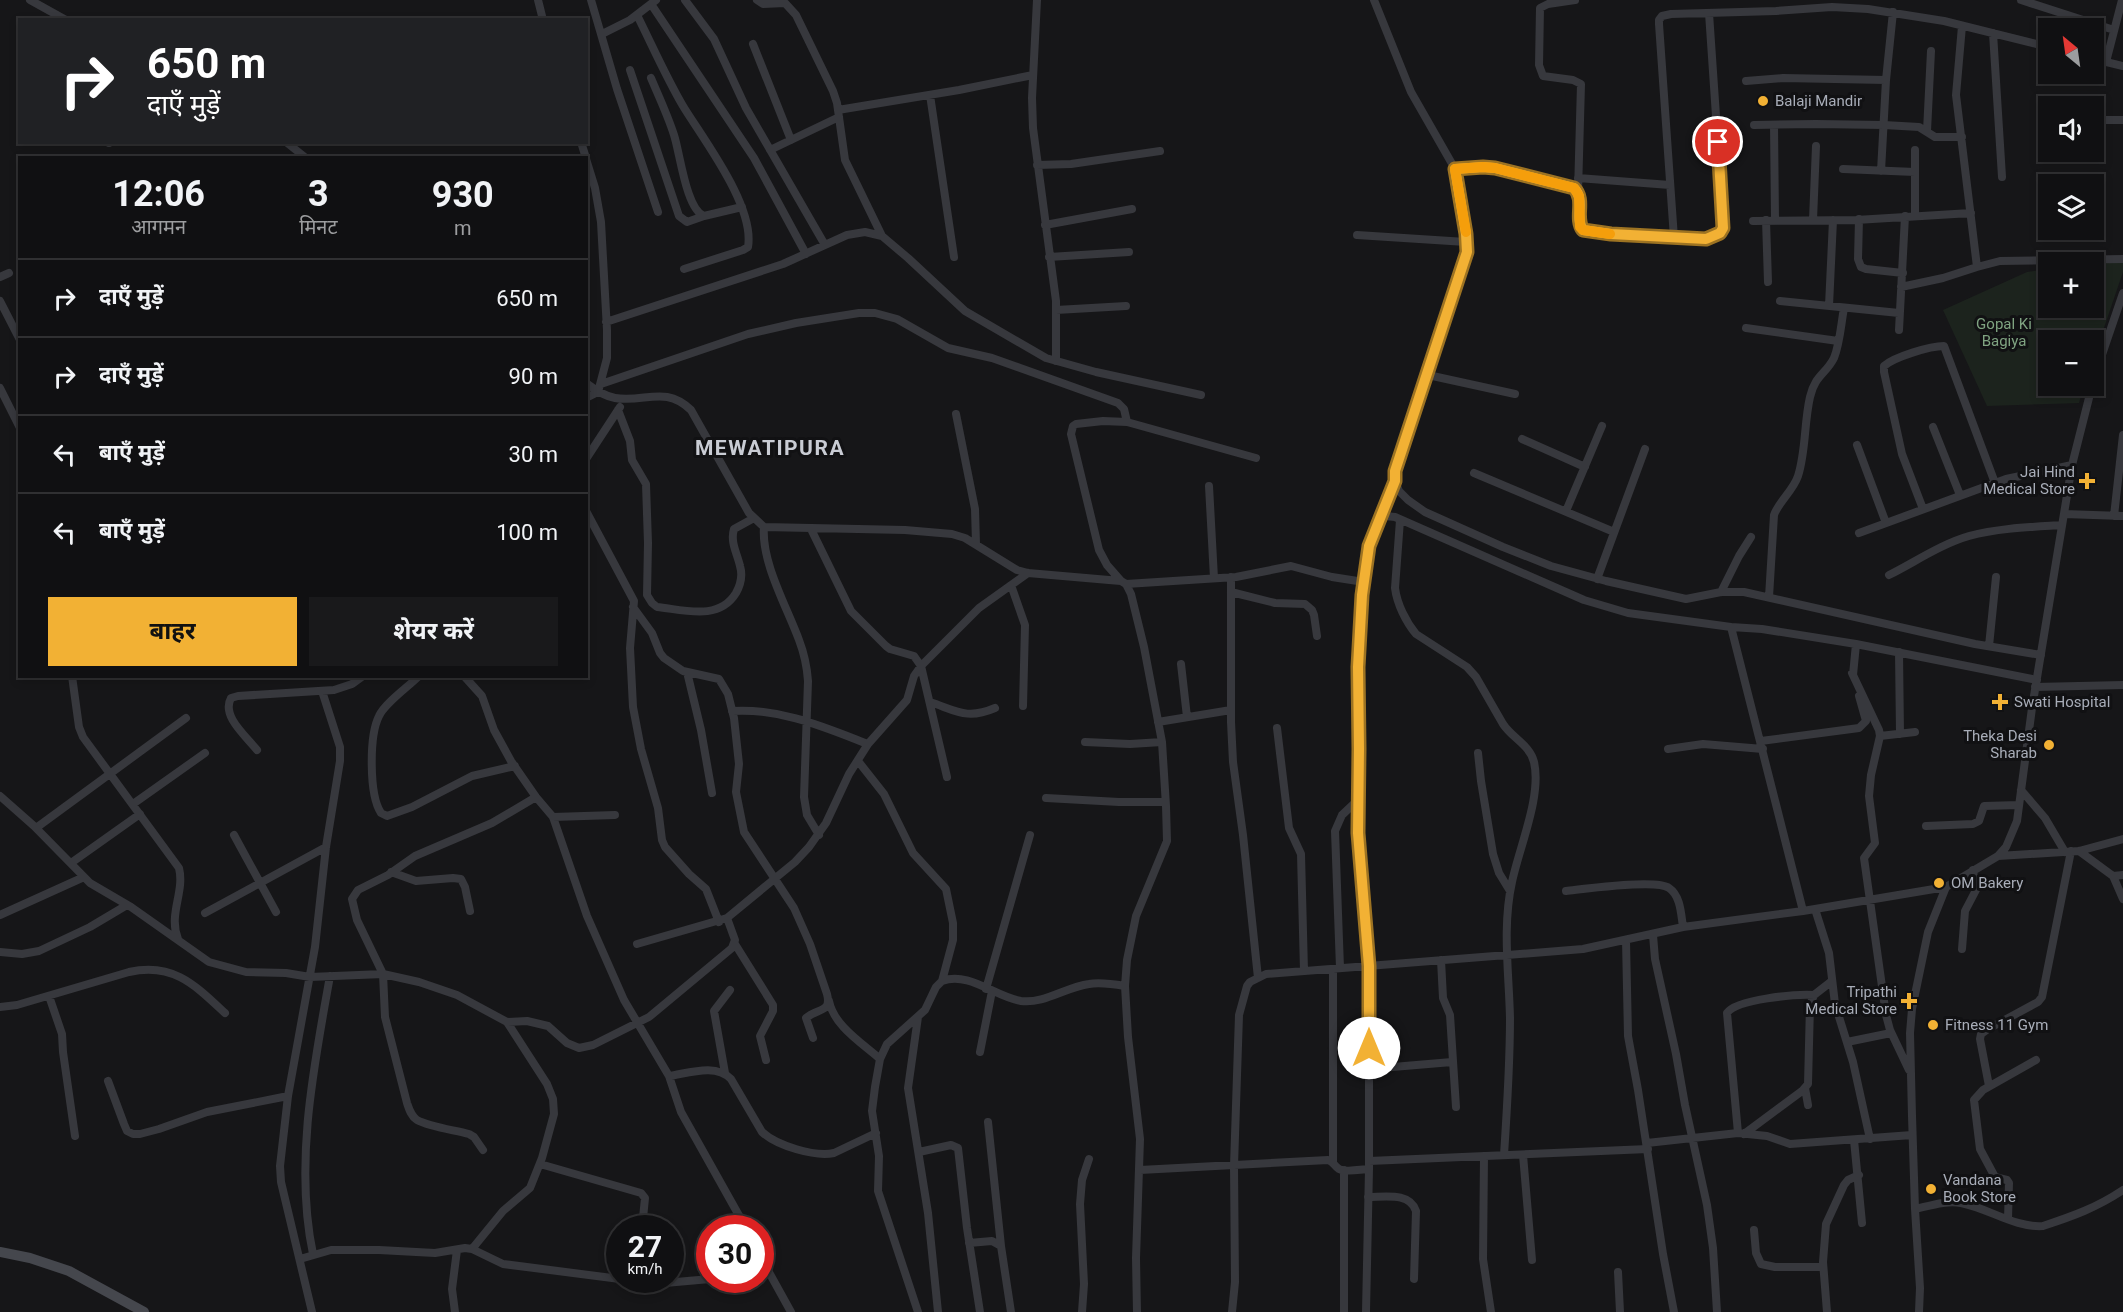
<!DOCTYPE html>
<html lang="hi">
<meta charset="utf-8">
<style>
:root{--surface:#101012;--page:#19191b;--text:#f1f3f6;--muted:#9c9d9f;--line:#303032;--accent:#f2b134}
body{margin:0;font-family:Roboto,"Noto Sans Devanagari",sans-serif;background:var(--page);color:var(--text);height:100vh;display:flex;flex-direction:column;font-size:22px;white-space:nowrap}
*{box-sizing:border-box;margin:0}
p{font-size:20px;color:var(--muted)}
.icon{flex:none;width:33px;height:33px;fill:none;stroke:currentColor;stroke-width:2;stroke-linecap:round;stroke-linejoin:round}
.map{position:relative;flex:1;overflow:hidden}
.details{position:absolute;left:18px;top:156px;width:570px;height:522px;display:flex;flex-direction:column;background:var(--surface);border-radius:0px;box-shadow:0 3px 9px #0003,0 0 0 2px var(--line)}
.details>*{flex:none}
.banner{position:absolute;left:18px;top:18px;width:570px;height:126px;border-radius:0px;box-shadow:0 3px 9px #0003,0 0 0 2px var(--line);background:#202124;color:#fff;overflow:hidden}
.needle{width:39px;rotate:331deg}
.buttons{position:absolute;left:2038px;top:18px;display:grid;gap:12px}
.buttons a{display:grid;place-items:center;width:66px;height:66px;border-radius:0px;background:var(--surface);box-shadow:0 3px 9px #0003,0 0 0 2px var(--line);font-size:30px}
.speed{position:absolute;left:606px;top:1215px;display:flex;gap:12px;font-size:30px;font-weight:700;text-align:center}
.speed>*{display:grid;place-content:center;width:78px;height:78px;border-radius:50%;background:var(--surface);box-shadow:0 3px 9px #0003,0 0 0 2px var(--line);line-height:1}
.speed small{font-size:15px;font-weight:400}
.speed .limit{border:9px solid #d22;background:#fff;color:#111}
.pin{position:absolute;display:grid;place-items:center;width:51px;height:51px;color:#fff;margin:-26px;border:3px solid #fff;border-radius:50%;box-shadow:0 2px 6px #0007}
.me{position:absolute;width:66px;margin:-33px;rotate:0deg;stroke-linejoin:round;filter:drop-shadow(0 0 4px #0008)}
.turn{display:flex;align-items:center;gap:21px;height:126px;padding:0 30px;font-size:27px}
.turn .icon{width:78px;height:78px;stroke-width:2.5}
.turn b{display:block;font-size:42px;line-height:51px}
.eta{display:flex;justify-content:space-evenly;align-items:center;height:102px;text-align:center}
.eta b{font-size:36px;font-weight:700;line-height:42px}
.button{display:flex;gap:12px;margin-top:auto;padding:12px 30px}
.button a{flex:1;height:69px;border-radius:0px;background:var(--accent);color:#111;font-size:24px;font-weight:700;line-height:69px;text-align:center}
.button a+a{background:var(--page);color:var(--text)}
ul{padding:0;list-style:none}
li{display:flex;align-items:center;gap:18px;height:78px;padding:0 30px;border-top:2px solid var(--line)}
li div{flex:1}
li b{display:block;font-size:22px}
li em{font-style:normal}
.map>svg:first-child{display:block}
.green{fill:#1c231d}
.lines{fill:none;stroke-linecap:round;stroke-linejoin:round}
.street{stroke:#37383d;stroke-width:8}
.secondary{stroke:#45474d;stroke-width:10}
.route-casing{stroke:#9d7322;stroke-width:15}
.route{stroke:#f2b134;stroke-width:10}
.slow{stroke:#f59e0b;stroke-width:10}
.poi-dot{fill:#f2b134;stroke:#111113;stroke-width:2}
.labels{text-anchor:middle;stroke-width:6;stroke-linejoin:round;paint-order:stroke}
.poi-label{font-size:15px;fill:#a8adb8;stroke:#111113;text-anchor:start}
.park-label{font-size:15px;fill:#7fa381;stroke:#111113}
.district-label{font-size:21px;font-weight:bold;letter-spacing:1.5px;fill:#c9ccd4;stroke:#111113}
</style>
<div class="map">
<svg width="2123" height="1312" viewBox="0 0 2123 1312">
<rect width="100%" height="100%" fill="#161618"/>
<path class="green" d="M2123,261V272L2094,357V340H2049V386H2084L2079,403L1987,406L1943,310L2027,272L2049,269V308H2094V265Z"/>
<g class="lines">
<path class="street" d="M30,0L66,20
M538,0L543,20
M591,0L617,89L658,212
M685,0L714,39L746,108L825,245
M757,0L763,4L785,3L796,15L833,91L837,103L845,160L882,236
M1037,0L1032,98L1033,128L1056,301V361
M1374,0L1411,92L1455,169L1466,234L1467,252L1460,276L1394,471L1395,481L1399,491L1408,500L1425,512L1503,547L1551,566L1606,581L1686,599L1721,592H1744L1975,644L2041,655
M1575,0L1548,4L1540,8L1539,65L1543,76L1573,80L1581,84L1578,192
M2021,0L2114,30
M651,4L754,158L806,254
M637,15C652,45 666,77 683,106C703,139 755,206 748,247L743,250L684,269
M1962,26L1956,95L1977,267L2000,261L2123,259
M1993,33L2002,177
M602,34L630,20L656,0
M753,44L791,140
M2094,59L2123,66
M2106,62L2122,0
M630,70L679,216L687,222L704,216
M651,78C659,97 668,116 674,135C680,153 686,209 704,216L742,207
M1746,81L1783,78L1886,80
M930,95L954,257
M838,110L959,90L1033,75
M2094,120H2123
M2048,121H2049
M1754,125L1816,124L1884,125L1919,127L1935,137H1962
M1774,125L1775,220
M1927,131L1931,51
M109,142V143
M286,142L306,158
M581,142L586,158
M770,150L839,117
M586,159L595,188L601,222L607,330V358L598,392L586,398
M1037,165L1071,164L1160,151
M1455,169L1483,167L1495,168L1574,188C1586,200 1574,218 1583,230L1611,234L1706,239L1720,233L1723,228V219L1709,13
M1843,169L1915,172
M1881,171L1886,80L1893,12
M1578,178L1670,185
M1915,216V150
M1859,219L1858,259L1861,267L1866,269L1903,273
M1766,220L1768,282
M1813,220L1816,146
M1753,221L1856,220L1971,213
M1045,225L1132,209
M1357,235L1466,242
M1674,238L1659,24V20L1662,16L1671,14L1776,11L1832,7L1868,9L1944,21L2049,47
M1049,257L1129,252
M0,277L9,273
M1901,287L1943,278L1977,267
M0,301L20,340
M1780,301L1899,313
M1829,306L1833,220
M1056,310L1126,306
M606,322L783,264L847,235L865,232L882,236L908,258L965,311L1046,358L1096,372L1201,395
M1746,328L1838,341
M1899,330L1905,216
M1428,375L1515,394
M2094,378L2123,293
M586,383C595,390 604,396 615,398C645,403 665,385 691,410L749,513L764,527L905,530L952,534L965,538L1017,570L1028,573L1109,580L1121,581L1126,584L1131,594L1144,647L1162,742L1166,806L1167,841L1136,916L1127,960L1125,986L1128,1037L1140,1139L1136,1258L1137,1312
M601,384L748,334L796,323L859,313H875L897,319L948,348L992,358L1118,403L1124,409L1127,422
M0,388L20,428
M618,410L630,441L632,460L646,484L648,543L647,595L652,603L657,607C685,610 719,621 736,593C741,584 743,576 740,566C737,553 730,542 734,529L754,518
M956,414L975,509L976,544
M1933,427L1960,495
M1522,439L1585,467
M1857,445L1886,523
M586,459L620,407
M1474,473L1614,532
M1209,486L1214,578
M1923,509L1902,454L1884,372V366C1894,357 1930,346 1944,346L1995,483
M586,511L634,601L630,648L633,707L641,749L658,808L662,840L665,847L689,874L706,889L719,922
M1566,511L1602,426
M2064,514L2123,516
M2114,516L2123,435
M1379,518L1395,481
M1400,520L1395,588C1397,604 1406,622 1416,634L1467,667L1476,677L1503,724C1512,738 1530,745 1534,762C1542,796 1519,848 1512,882C1502,927 1509,973 1510,1018C1510,1064 1507,1110 1504,1155
M764,527C761,562 787,607 799,640C804,653 807,667 808,681L804,797L807,815L819,835
M811,529L851,611L886,646L890,649L914,656L921,666L947,777
M1859,533L2006,479L2072,465
M1889,575C1915,562 1941,544 1969,536C1999,528 2031,527 2062,525
M1231,577V722L1233,762L1243,835L1258,978
M1597,579L1645,449
M1121,581L1107,565L1099,550L1071,434L1073,426L1076,424L1103,421L1127,422L1256,458
M1126,584L1236,577L1291,566L1332,577L1364,582
M1011,585L1025,625L1023,706
M1231,592L1275,603L1305,604L1312,610L1314,615L1317,636
M1721,592L1739,556L1751,537
M1769,597L1774,515C1779,501 1793,491 1798,476C1806,451 1804,423 1810,397C1815,375 1826,374 1834,358C1840,343 1841,324 1844,308
M633,607L652,633L660,653L664,658L683,671L719,679L728,694L734,718L739,764L736,792L744,832L794,908L810,944L827,994C832,1013 817,1008 806,1018L813,1038
M1731,627L1762,629L1856,644L2037,680
M1989,646L1996,577
M1899,652L1900,734
M1181,664L1187,717
M687,672L701,730L712,793
M1852,673L1879,730L1880,736L1871,775L1869,796L1875,843L1864,858L1886,1015L1890,1030L1909,1070
M1853,675L1856,644
M72,676L79,727L83,737L179,868C185,892 168,914 178,939
M419,676C408,687 385,703 379,716C369,736 369,795 381,813L387,816L412,807L472,776L515,766
M464,676L482,696L494,730L511,761L536,797L553,817L587,916L624,1000L669,1076L681,1112L746,1228
M2035,687L2123,685
M930,702C957,711 967,720 995,708
M732,711C781,708 824,727 868,744
M1158,722L1231,710
M1277,728L1289,828L1301,854L1304,971
M1880,736L1915,732
M1761,741L1859,728L1866,721L1859,696
M1085,742L1130,744L1162,742
M1668,749L1703,744L1763,749
M257,750C246,736 221,716 231,698L238,696L334,690L352,684L363,676
M1478,753L1481,781L1493,854L1499,873L1510,891
M858,761L884,794L913,853L946,889L953,923V940L942,981L936,987L925,1010L887,1044L880,1059L875,1087L872,1111L879,1156L878,1191L918,1312
M2021,790L2045,818L2065,852
M0,796L34,826L90,883L131,907L209,962L246,972L286,973L310,977L383,974L419,982L457,995L507,1022L527,1021L548,1026L567,1043L579,1048L593,1045L649,1017L732,948L735,940L727,918
M1046,798L1119,802H1165
M133,804L205,753
M553,817L615,815
M1926,826L1973,824L1979,821L1984,806L2019,805
M36,828L186,718
M234,835L276,912
M2079,851L2113,876L2123,899
M1998,856L2079,851L2123,839
M71,863L140,814
M391,872L416,881L453,878L461,879L465,887L470,911
M2113,876L2123,875
M1566,891C1585,889 1656,879 1669,888C1681,896 1681,915 1683,927
M1815,909L1829,953L1835,1004L1853,1062L1870,1139
M205,913L326,847
M0,915L84,877
M1653,935L1655,959L1676,1054L1685,1105L1707,1205L1713,1248L1717,1312
M1626,940L1628,1036L1638,1090L1663,1254L1674,1312
M637,944L727,918L795,862L809,847L826,823L849,774L868,744L907,700L914,676L921,666L979,608L1028,573
M735,944L773,1005V1011L760,1036L766,1060
M1962,949L1965,911L1976,890L1973,870
M0,952L22,954L39,951L90,927L127,905
M1441,960L1443,998L1450,1015L1456,1107
M1340,968L1335,831L1342,815L1359,799
M942,981C969,971 995,997 1021,1001C1044,1004 1066,987 1089,984C1101,982 1113,984 1125,986
M986,989L1030,835
M49,996L62,1034L63,1052L75,1136
M829,1001C834,1026 862,1043 880,1059
M0,1007L17,1005L129,972C173,962 195,985 225,1013
M918,1017L908,1088L928,1213L938,1312
M1847,1042L1891,1033
M980,1052L992,991
M1369,1069L1452,1062
M725,1073L714,1011L730,990
M669,1076C689,1073 716,1063 731,1079L762,1132C777,1146 815,1157 834,1153L876,1133
M108,1081L124,1124L127,1131L133,1134H140L159,1129L207,1112L288,1096L315,947L326,847L340,761V747L322,691
M1989,1086L1980,1039L1981,1034L1988,1029L2038,1002L2042,997L2071,851
M1805,1088L1808,1105
M288,1096L280,1166L281,1182L312,1312
M988,1122L1001,1246
M1738,1133L1727,1013C1736,999 1797,994 1814,995
M1744,1134L1802,1091L1808,1084L1810,1005L1814,995L1832,981
M1854,1140L1862,1223
M1647,1143L1738,1133L1767,1136L1790,1144L1912,1135
M483,1150L474,1137L469,1134C454,1130 430,1127 417,1120C411,1116 409,1109 407,1103L385,1017L383,974L357,920L352,899L358,890L388,875L415,856L492,823L536,797
M919,1152L951,1145L958,1148L967,1228L980,1312
M1523,1155L1532,1260
M1484,1156L1483,1259L1491,1312
M1369,1161V966L1358,833L1359,749L1357,667L1362,595L1369,546L1379,518L1385,516L1395,517L1584,600L1628,613L1731,627L1803,911
M1333,1162V969
M540,1164L641,1193L645,1198L642,1228
M1140,1170L1328,1160C1334,1162 1334,1166 1339,1169C1347,1173 1361,1169 1369,1169V1161L1648,1149
M1368,1197C1385,1197 1410,1192 1416,1211L1414,1279
M1915,1209C1929,1206 1947,1200 1961,1203C1988,1208 2015,1228 2043,1226C2073,1216 2096,1208 2123,1190
M2008,1219L2009,1183L2007,1180L1995,1177L1980,1149L1974,1100L1983,1090L2036,1060
M1754,1230L1756,1253L1761,1264L1775,1267H1823
M969,1243L992,1241L1001,1246L1011,1312
M472,1249L503,1211L530,1188L542,1158L554,1114L553,1099L547,1084L507,1022
M313,1254C294,1164 314,1065 330,976
M760,1256L791,1312
M300,1259L331,1250H379L435,1253L465,1248L472,1249L503,1264L620,1279
M1618,1272L1620,1312
M622,1280L665,1283L710,1279
M455,1312L452,1289L457,1250
M1082,1312L1084,1284L1080,1204L1082,1180L1089,1159
M1232,1312L1235,1282L1234,1166L1239,1015L1247,986L1250,982L1266,974L1583,949L1683,927L1803,911L1946,887
M1344,1312V1170
M1366,1312L1369,1169
M1827,1312L1823,1262L1826,1224L1844,1185L1848,1180L1859,1175
M1919,1312L1920,1288L1915,1209L1912,1116L1910,1033L1912,1009L1928,932L1946,887L1998,856L2006,847L2017,821L2032,708L2072,465L2092,386"/>
<path class="secondary" d="M0,1252L30,1258L69,1271L144,1312"/>
</g>
<g class="lines">
<g class="route-casing">
<path id="route" d="M1369,1048V966L1358,833L1359,749L1358,667L1362,595L1369,546L1395,481V471L1467,252L1466,234L1455,169L1483,167L1495,168L1574,188C1586,200 1574,218 1583,230L1611,234L1706,239L1720,233L1723,228L1718,142"/>
</g>
<use href="#route" class="route"/>
<path class="slow" d="M1466,232L1455,169L1483,167L1495,168L1574,188L1579,196L1580,227L1583,230L1610,234"/>
</g>
<g class="poi-dot">
<circle cx="1763" cy="101" r="6"/>
<path d="M2084 472h6v6h6v6h-6v6h-6v-6h-6v-6h6z"/>
<path d="M1997 693h6v6h6v6h-6v6h-6v-6h-6v-6h6z"/>
<circle cx="2049" cy="745" r="6"/>
<circle cx="1939" cy="883" r="6"/>
<path d="M1906 992h6v6h6v6h-6v6h-6v-6h-6v-6h6z"/>
<circle cx="1933" cy="1025" r="6"/>
<circle cx="1931" cy="1189" r="6"/>
</g>
<g class="labels">
<g class="poi-label">
<text x="1775" y="106">Balaji Mandir</text>
<text x="2075" y="477" text-anchor="end">Jai Hind<tspan x="2075" dy="17">Medical Store</tspan></text>
<text x="2014" y="707">Swati Hospital</text>
<text x="2037" y="741" text-anchor="end">Theka Desi<tspan x="2037" dy="17">Sharab</tspan></text>
<text x="1951" y="888">OM Bakery</text>
<text x="1897" y="997" text-anchor="end">Tripathi<tspan x="1897" dy="17">Medical Store</tspan></text>
<text x="1945" y="1030">Fitness 11 Gym</text>
<text x="1943" y="1185">Vandana<tspan x="1943" dy="17">Book Store</tspan></text>
</g>
<g class="park-label">
<text x="2004" y="329">Gopal Ki<tspan x="2004" dy="17">Bagiya</tspan></text>
</g>
<g class="district-label">
<text x="770" y="455">MEWATIPURA</text>
</g>
</g>
</svg>
<div class="buttons">
<a><svg class="needle" viewBox="-14 -14 28 28"><path d="M0-13l5 13h-10z" fill="#e53935"/><path d="M0 13l5-13h-10z" fill="#9c9d9f"/></svg></a>
<a><svg class="icon" aria-label="sound" viewBox="0 0 24 24"><path d="M4 9h4l5-4v14l-5-4H4zM17 9q2 3 0 6"/></svg></a>
<a><svg class="icon" aria-label="layers" viewBox="0 0 24 24"><path d="M12 4l9 5-9 5-9-5zM3 14l9 5 9-5"/></svg></a>
<a>+</a>
<a>−</a>
</div>
<div class="speed"><div>27<small>km/h</small></div><div class="limit">30</div></div>
<div class="pin" style="left:1718px;top:142px;background:#d93025"><svg class="icon" aria-label="arrive" viewBox="0 0 24 24"><path d="M6 21V4h12l-3 4 3 4H6"/></svg></div>
<svg class="me" style="left:1369px;top:1048px" viewBox="-20 -20 40 40"><circle r="19" fill="#fff"/><path d="M0-13L10 11 0 6-10 11z" fill="#f2b134"/></svg>
<div class="banner">
<div class="turn"><svg class="icon" aria-label="right" viewBox="0 0 24 24"><path d="M7 20v-9h11M14 6l5 5-5 5"/></svg><div><b>650 m</b>दाएँ मुड़ें</div></div>
</div>
<section class="details">
<div class="eta">
<div><b>12:06</b><p>आगमन</p></div>
<div><b>3</b><p>मिनट</p></div>
<div><b>930</b><p>m</p></div>
</div>
<ul>
<li><svg class="icon" aria-label="right" viewBox="0 0 24 24"><path d="M7 20v-9h11M14 6l5 5-5 5"/></svg><div><b>दाएँ मुड़ें</b></div><em>650 m</em></li>
<li><svg class="icon" aria-label="right" viewBox="0 0 24 24"><path d="M7 20v-9h11M14 6l5 5-5 5"/></svg><div><b>दाएँ मुड़ें</b></div><em>90 m</em></li>
<li><svg class="icon" aria-label="left" viewBox="0 0 24 24"><path d="M17 20v-9H6M10 6l-5 5 5 5"/></svg><div><b>बाएँ मुड़ें</b></div><em>30 m</em></li>
<li><svg class="icon" aria-label="left" viewBox="0 0 24 24"><path d="M17 20v-9H6M10 6l-5 5 5 5"/></svg><div><b>बाएँ मुड़ें</b></div><em>100 m</em></li>
</ul>
<div class="button"><a>बाहर</a><a>शेयर करें</a></div>
</section>
</div>
